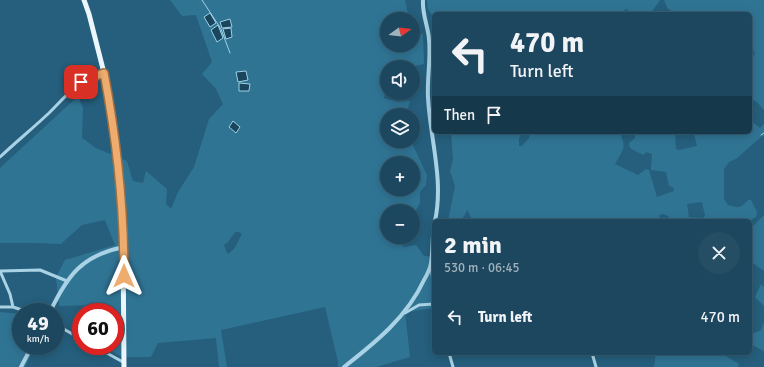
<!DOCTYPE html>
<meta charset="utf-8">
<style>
:root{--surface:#1c475e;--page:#254e64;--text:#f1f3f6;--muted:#a0b2bc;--line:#3a5f73}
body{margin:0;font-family:Signika,sans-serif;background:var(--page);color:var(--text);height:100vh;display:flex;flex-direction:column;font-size:15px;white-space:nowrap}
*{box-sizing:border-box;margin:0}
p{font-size:13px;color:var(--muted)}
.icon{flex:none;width:22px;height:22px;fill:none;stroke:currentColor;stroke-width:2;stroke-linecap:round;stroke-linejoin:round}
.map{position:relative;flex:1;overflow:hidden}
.side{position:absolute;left:432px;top:219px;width:320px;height:136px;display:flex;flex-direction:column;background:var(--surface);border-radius:6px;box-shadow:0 2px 10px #0003,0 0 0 1px var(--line)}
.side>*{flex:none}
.banner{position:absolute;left:432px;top:12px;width:320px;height:122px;border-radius:6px;box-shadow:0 2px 10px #0003,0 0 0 1px var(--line);background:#1c475e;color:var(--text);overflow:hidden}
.needle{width:26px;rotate:75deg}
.controls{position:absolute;left:380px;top:12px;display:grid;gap:8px}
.controls a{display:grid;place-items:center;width:40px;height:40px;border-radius:50%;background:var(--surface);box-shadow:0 2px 10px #0003,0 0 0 1px var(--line);font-size:20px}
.speed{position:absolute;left:12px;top:303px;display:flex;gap:8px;font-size:20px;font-weight:700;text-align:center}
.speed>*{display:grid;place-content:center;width:52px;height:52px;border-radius:50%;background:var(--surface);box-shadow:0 2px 10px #0003,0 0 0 1px var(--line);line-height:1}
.speed small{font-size:10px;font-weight:400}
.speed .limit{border:6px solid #d22;background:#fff;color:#111}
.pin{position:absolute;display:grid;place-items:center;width:34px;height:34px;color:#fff;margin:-17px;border-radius:8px;box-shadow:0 2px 6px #0006}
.me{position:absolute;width:44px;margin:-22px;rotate:0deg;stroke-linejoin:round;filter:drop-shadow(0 0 3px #0008)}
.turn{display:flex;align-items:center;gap:14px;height:84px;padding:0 12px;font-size:18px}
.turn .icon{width:52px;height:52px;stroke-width:2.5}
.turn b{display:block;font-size:28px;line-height:34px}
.then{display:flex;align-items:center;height:38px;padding:0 12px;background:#0003;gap:8px;font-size:15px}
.round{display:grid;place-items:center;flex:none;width:42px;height:42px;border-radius:21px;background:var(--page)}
.headline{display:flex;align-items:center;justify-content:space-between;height:68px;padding:0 12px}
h1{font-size:24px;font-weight:800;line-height:30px}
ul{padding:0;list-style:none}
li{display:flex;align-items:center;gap:12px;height:60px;padding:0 12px}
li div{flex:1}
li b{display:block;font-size:15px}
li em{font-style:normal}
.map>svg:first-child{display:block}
.green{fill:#307494;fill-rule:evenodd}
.water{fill:#1a465d;stroke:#9fd0e6}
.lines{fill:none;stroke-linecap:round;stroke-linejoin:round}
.stream{stroke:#9fd0e6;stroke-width:1}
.minor{stroke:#aad2e5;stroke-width:3}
.tertiary{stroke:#aad2e5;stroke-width:4}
.primary{stroke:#ebf6fd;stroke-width:5}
.route-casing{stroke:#9b7048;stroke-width:10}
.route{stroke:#eead6f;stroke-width:7}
</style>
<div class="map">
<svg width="764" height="367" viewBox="0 0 764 367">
<rect width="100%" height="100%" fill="#255f7d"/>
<path class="green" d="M170,0H405L409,19H387V45H413V34H423L424,64L415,66L414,76L413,67H387V83L384,98L398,102L410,101L406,115H387V141H411L427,175L426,185L420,192V203L415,212L414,222L418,233H413V211H387V237H401L403,247L416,245L424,256L434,257V308L405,312L410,357L376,367H338V362L325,307L221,330L227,367H219L216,338L158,343L151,357H122L102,346H115V312H105L100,305L59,306L56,277L65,260L115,245L105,220L82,225L61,244L35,243H0V168L78,96L83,108L82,138L96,148L127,161L133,181L143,183L146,171L167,189L166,204L171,209L178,192L194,167L209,119L223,104L216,89L202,74L212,62L196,15L182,16ZM387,163H413V189H387ZM235,232H239L242,234L234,249L228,254L226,251L224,245L228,242Z
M427,0H660L650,14H634L626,9L620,14H607L606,13L602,14H434V18L428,9Z
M664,0H764V110L758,103L750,98V59L755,54L750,41V14H677L668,9Z
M750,120L760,128L764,124V136H762L736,159L729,162L724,169V199L728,205C739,208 740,209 748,200H751L757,212L756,217L749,221H671L668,216L663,214L659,215L660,219C653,223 641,222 634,219L633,221H470L471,218L468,211L467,210C462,222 460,221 448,221L455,186L450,171L453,159L451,132H523L519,138V146H522L529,138L530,132H619C628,147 622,151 615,164L638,175L646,169L649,170L657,197L674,191L673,187L669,186L666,172L651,170L652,154L646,152L644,155L639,153L630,148L629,143L635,138V132H675L676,149L679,150L697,146L694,134L692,132H750ZM702,202L705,216L703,218L689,217L687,204Z
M764,215V271L750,261V229Z
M761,284L764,287V306L755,297Z
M0,312L21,314V346H35L25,367H0Z
M764,322V351L750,344L752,334L761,330Z
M656,353H721L739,364L738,367H654Z"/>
<path class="water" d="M210,13L216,23L210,27L204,17Z
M230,19L232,27L222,28L220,22Z
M218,25L223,38L217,42L211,30Z
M231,28L232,37L226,39L223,29Z
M246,71L248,80L238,82L236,72Z
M239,83L250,84L249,91H239Z
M233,121L240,127L236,133L229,127Z"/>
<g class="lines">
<path class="stream" d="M202,0L221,29L230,53
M761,135L764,133"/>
<path class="minor" d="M0,157C16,142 33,128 49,113C67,95 78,80 104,73
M431,265L434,290
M0,271L10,294L13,307
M1,271L40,270L67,281
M0,307H13L28,312
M405,313L419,305L434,304
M55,324L81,339
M94,346L123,362
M449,353L453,367
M592,353L596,367"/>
<path class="tertiary" d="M423,0C422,14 428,26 429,39C431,58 427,78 428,97C430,139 444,179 435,221
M50,312C67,276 82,255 124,247
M21,367L32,346
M344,367C376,342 407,317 424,280C427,275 430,269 431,263C433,251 432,238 434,226"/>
<path class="primary" d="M84,0L89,14L104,73L116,145L123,239L124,367"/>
</g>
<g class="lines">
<g class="route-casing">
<path id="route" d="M81,82L104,73C117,141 124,208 124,276"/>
</g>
<use href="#route" class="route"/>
</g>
</svg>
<div class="controls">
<a><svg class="needle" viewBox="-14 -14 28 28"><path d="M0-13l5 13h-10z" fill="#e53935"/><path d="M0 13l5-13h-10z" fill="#a0b2bc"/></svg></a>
<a><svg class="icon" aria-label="sound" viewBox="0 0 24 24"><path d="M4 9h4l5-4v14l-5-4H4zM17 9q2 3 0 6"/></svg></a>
<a><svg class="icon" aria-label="layers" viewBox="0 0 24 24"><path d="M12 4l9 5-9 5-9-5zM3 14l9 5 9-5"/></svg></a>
<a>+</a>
<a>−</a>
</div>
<div class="speed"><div>49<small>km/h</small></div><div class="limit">60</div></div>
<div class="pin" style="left:81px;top:82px;background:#d93025"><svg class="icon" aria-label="arrive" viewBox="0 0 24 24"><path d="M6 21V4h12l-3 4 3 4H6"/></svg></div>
<svg class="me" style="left:124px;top:276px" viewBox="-20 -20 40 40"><path d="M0-17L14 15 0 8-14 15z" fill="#eead6f" stroke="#fff" stroke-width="4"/></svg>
<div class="banner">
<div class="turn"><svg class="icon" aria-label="left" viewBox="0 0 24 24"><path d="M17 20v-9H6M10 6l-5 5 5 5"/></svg><div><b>470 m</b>Turn left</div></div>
<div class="then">Then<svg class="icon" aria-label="arrive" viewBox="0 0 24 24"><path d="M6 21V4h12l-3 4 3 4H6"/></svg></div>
</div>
<section class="side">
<div class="headline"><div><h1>2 min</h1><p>530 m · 06:45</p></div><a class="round"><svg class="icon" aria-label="close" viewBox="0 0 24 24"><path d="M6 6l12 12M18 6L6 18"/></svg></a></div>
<ul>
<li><svg class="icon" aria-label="left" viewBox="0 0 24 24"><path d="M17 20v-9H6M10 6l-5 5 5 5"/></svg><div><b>Turn left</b></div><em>470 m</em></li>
</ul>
</section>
</div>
